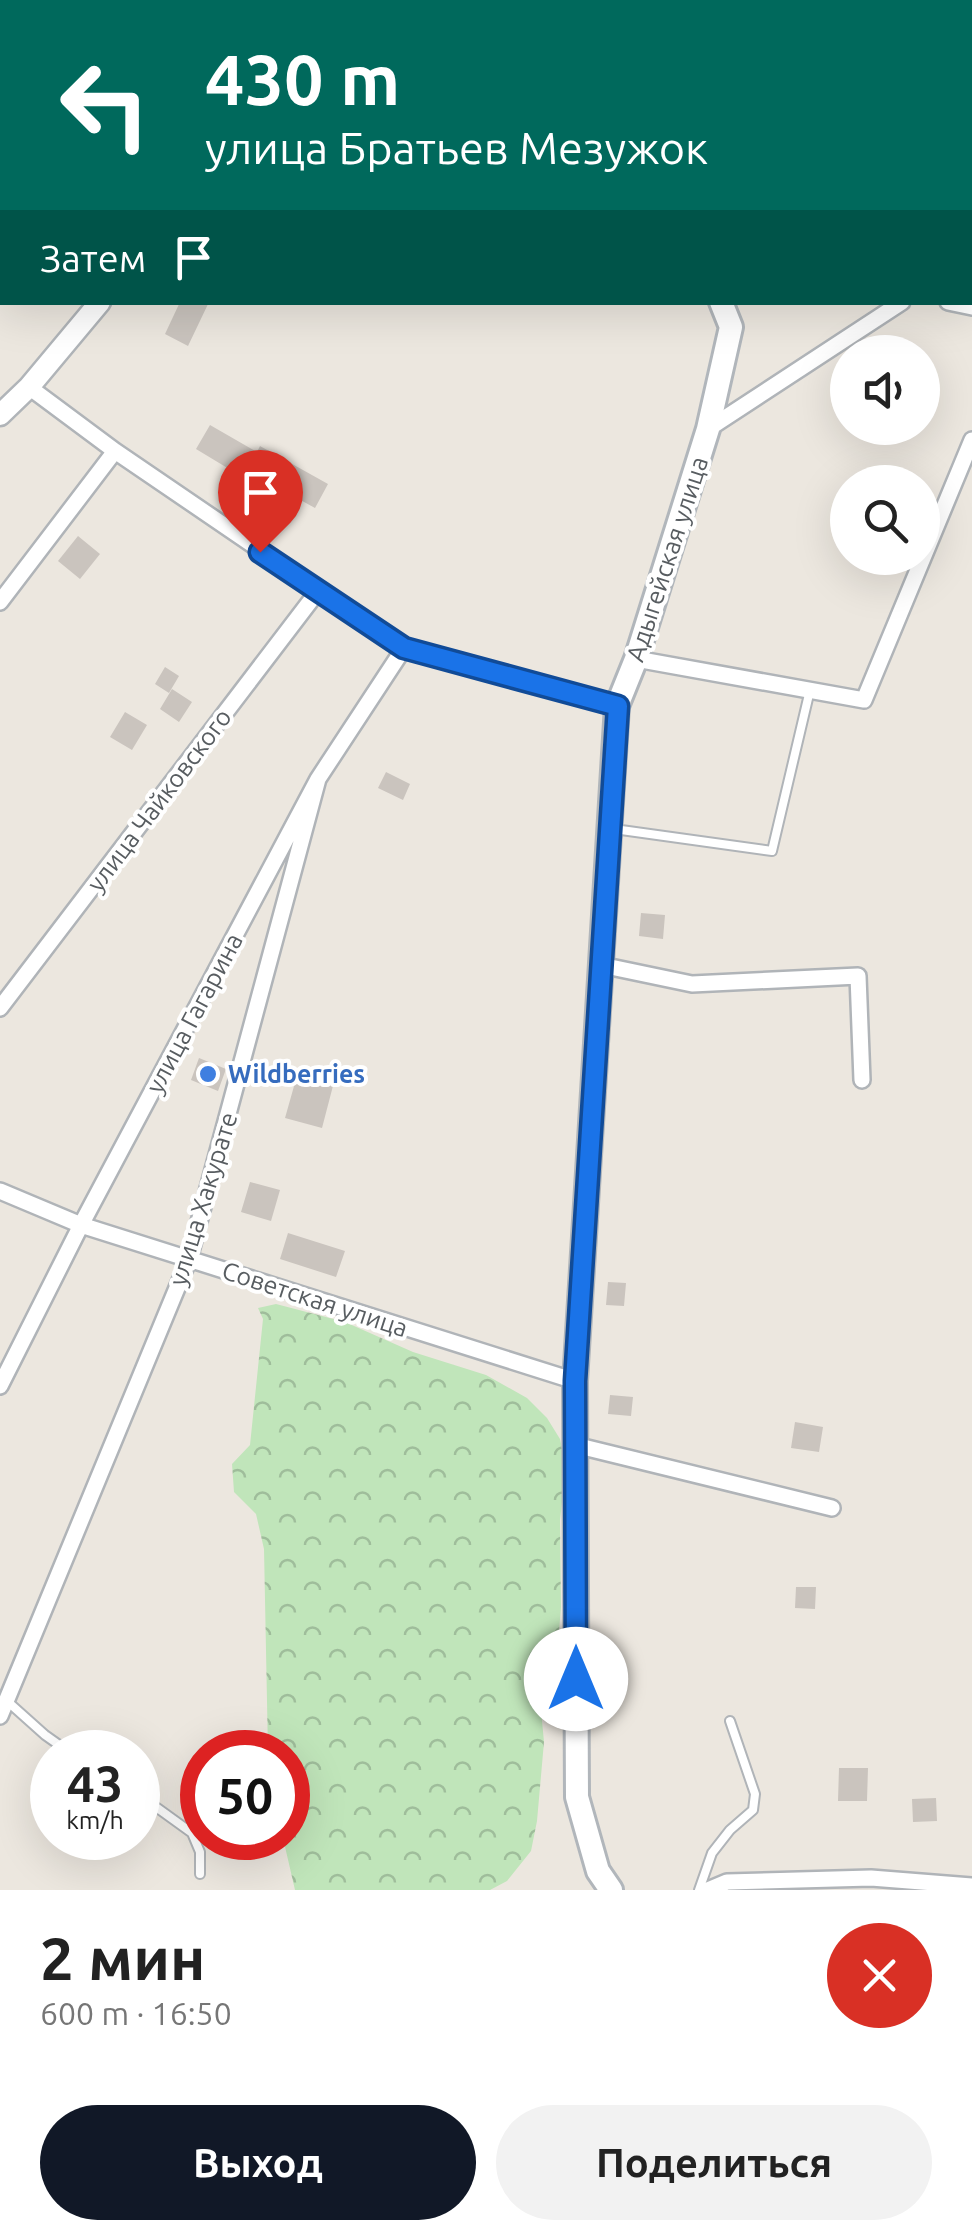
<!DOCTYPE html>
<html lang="ru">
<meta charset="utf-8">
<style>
:root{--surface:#fff;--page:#f2f2f2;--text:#222;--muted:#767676;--accent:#111827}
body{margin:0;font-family:Ubuntu,sans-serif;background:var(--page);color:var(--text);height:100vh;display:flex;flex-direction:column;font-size:38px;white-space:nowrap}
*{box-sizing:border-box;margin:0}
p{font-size:32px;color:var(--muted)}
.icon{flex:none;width:55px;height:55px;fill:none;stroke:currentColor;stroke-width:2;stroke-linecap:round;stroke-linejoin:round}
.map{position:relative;height:1890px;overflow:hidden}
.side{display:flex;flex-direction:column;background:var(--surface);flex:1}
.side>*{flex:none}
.guide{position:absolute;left:0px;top:0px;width:972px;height:305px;box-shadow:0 10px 40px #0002;background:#00695c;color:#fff;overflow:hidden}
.fabs{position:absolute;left:830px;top:335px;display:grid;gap:20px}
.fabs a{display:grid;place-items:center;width:110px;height:110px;border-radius:50%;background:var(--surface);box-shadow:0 10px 40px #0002;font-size:50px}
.speed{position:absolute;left:30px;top:1730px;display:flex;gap:20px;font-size:50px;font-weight:700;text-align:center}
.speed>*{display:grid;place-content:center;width:130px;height:130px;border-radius:50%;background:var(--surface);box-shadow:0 10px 40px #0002;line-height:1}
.speed small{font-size:25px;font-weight:400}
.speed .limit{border:15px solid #d22;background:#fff;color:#111}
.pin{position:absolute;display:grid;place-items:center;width:85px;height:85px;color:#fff;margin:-102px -42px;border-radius:50% 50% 50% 0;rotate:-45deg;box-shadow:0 0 10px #0007}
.pin .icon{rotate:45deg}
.me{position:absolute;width:110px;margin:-55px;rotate:0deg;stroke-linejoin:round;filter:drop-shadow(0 0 8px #0008)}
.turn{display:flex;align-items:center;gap:35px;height:210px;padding:0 40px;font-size:45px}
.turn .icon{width:130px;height:130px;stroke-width:2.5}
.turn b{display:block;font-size:70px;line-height:85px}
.then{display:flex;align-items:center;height:95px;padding:0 40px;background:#0003;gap:20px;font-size:38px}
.round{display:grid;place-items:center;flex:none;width:105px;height:105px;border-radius:52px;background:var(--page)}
.overview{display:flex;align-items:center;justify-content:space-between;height:170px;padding:0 40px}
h1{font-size:60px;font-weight:700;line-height:75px}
.button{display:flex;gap:20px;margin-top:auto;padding:20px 40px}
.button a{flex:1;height:115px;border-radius:60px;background:var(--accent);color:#fff;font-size:40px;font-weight:700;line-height:115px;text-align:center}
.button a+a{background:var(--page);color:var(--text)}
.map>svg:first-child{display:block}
.forest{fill:url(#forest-crowns)}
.building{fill:#cac4be}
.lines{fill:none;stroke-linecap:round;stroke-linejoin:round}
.service-casing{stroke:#b0b4b8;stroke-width:12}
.minor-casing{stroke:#b0b4b8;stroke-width:20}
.tertiary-casing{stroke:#b0b4b8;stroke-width:25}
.secondary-casing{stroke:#b1b6bb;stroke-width:28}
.service{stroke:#fff;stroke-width:8}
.minor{stroke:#fff;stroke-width:15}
.tertiary{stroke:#fff;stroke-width:20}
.secondary{stroke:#fff;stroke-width:22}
.route-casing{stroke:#114b97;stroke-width:25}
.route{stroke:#1a73e8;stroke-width:18}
.shop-dot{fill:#3f7fe0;stroke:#fff;stroke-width:4}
.labels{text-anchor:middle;stroke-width:8;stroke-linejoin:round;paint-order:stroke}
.street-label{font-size:25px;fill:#585d61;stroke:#fff}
.shop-label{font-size:25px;font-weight:bold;fill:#366cbe;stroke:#fff;text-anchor:start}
</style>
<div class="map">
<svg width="972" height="1890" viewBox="0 0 972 1890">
<defs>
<pattern id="forest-crowns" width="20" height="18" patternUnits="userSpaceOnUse" patternTransform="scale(2.5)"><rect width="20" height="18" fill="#c0e5ba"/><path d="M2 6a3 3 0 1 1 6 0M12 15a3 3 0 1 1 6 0" fill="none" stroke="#9fbd9b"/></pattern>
</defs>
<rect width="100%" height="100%" fill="#ece7df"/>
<path class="forest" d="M276,1304L345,1322L413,1352L486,1375L527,1398L547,1418L560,1439L566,1467L560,1520L561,1607L558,1644L539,1689L544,1742L537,1821L531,1851L507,1881L490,1890H295L283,1838H288V1752H268L264,1549L256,1514L234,1492L232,1464L250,1445L263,1319L258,1308Z"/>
<path class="building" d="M180,302H209L188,346L165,334Z
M210,425L257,452L260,446L328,484L315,508L273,485L269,493L196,449Z
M78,536L100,554L80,579L58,561Z
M165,667L179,676L169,693L155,684Z
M172,689L192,702L179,722L160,709Z
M125,712L147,725L132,750L110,737Z
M386,772L410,784L403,800L378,788Z
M641,913L665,915L663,939L639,936Z
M199,1058L226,1069L218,1091L191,1080Z
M298,1072L334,1082L322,1128L285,1118Z
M250,1182L280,1190L271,1221L241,1212Z
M288,1233L345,1251L336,1277L280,1259Z
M608,1282L626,1283L624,1306L606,1305Z
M610,1395L633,1397L631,1416L608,1414Z
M795,1422L823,1427L819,1452L791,1448Z
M796,1587H816L815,1609L795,1608Z
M839,1768H868L867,1801H838Z
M936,1798L937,1821L913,1822L912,1799Z"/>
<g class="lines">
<g class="service-casing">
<path id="service" d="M614,829L772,851L810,690
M7,1701L45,1735L69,1752
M138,1794L192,1833L200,1852V1874
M699,1890L712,1853L730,1830L753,1810L755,1794L730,1721"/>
</g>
<g class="minor-casing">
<path id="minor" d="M970,257L972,256
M948,302L972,307
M29,387L115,451L404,648L617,706
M708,429L902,302
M0,602L115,451
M636,659L864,700L972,440
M601,965L692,984L858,976L862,1080
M0,1008L318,591
M0,1191L81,1225L575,1381
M0,1386L81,1225L318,779L404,648
M575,1445L832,1508
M0,1716L189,1259L318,779
M708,1890L727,1882L871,1878L972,1886"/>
</g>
<g class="tertiary-casing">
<path id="tertiary" d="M0,415L29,387L100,302"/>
</g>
<g class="secondary-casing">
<path id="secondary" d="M0,128H2
M611,1890L598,1871L577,1797L575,1381L617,706L636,659L708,429L731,327L721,302"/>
</g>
<use href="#service" class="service"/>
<use href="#minor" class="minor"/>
<use href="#tertiary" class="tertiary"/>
<use href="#secondary" class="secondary"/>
</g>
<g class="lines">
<g class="route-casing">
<path id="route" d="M260,552L404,648L618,706L575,1381L576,1679"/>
</g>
<use href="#route" class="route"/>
</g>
<circle class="shop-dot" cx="208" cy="1074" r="10"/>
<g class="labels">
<g class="street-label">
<text transform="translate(667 559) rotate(-72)" y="9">Адыгейская улица</text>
<text transform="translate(159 800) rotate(-53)" y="9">улица Чайковского</text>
<text transform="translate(194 1013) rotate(-62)" y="9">улица Гагарина</text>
<text transform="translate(203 1199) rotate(-73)" y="9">улица Хакурате</text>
<text transform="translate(315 1299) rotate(18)" y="9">Советская улица</text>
</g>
<g class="shop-label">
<text x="228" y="1083">Wildberries</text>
</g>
</g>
</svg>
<div class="fabs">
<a><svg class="icon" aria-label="sound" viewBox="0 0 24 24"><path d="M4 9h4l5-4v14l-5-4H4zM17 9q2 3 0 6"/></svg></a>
<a><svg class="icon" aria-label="search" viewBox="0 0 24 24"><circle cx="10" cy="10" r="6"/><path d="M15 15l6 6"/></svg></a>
</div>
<div class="speed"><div>43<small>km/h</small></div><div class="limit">50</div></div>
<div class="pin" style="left:260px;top:552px;background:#d93025"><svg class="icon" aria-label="arrive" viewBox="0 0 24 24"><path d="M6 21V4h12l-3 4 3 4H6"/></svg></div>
<svg class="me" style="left:576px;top:1679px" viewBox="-20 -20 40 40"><circle r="19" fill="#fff"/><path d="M0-13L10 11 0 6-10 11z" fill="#1a73e8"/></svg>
<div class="guide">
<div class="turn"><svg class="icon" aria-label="left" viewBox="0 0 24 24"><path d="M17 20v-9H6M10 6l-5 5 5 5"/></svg><div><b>430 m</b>улица Братьев Мезужок</div></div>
<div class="then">Затем<svg class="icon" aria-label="arrive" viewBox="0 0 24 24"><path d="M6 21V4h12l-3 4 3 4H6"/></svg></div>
</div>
</div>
<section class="side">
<div class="overview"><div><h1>2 мин</h1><p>600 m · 16:50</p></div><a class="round" style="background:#d93025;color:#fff"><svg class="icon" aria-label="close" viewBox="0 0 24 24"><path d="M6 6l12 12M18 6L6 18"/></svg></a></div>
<div class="button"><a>Выход</a><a>Поделиться</a></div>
</section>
